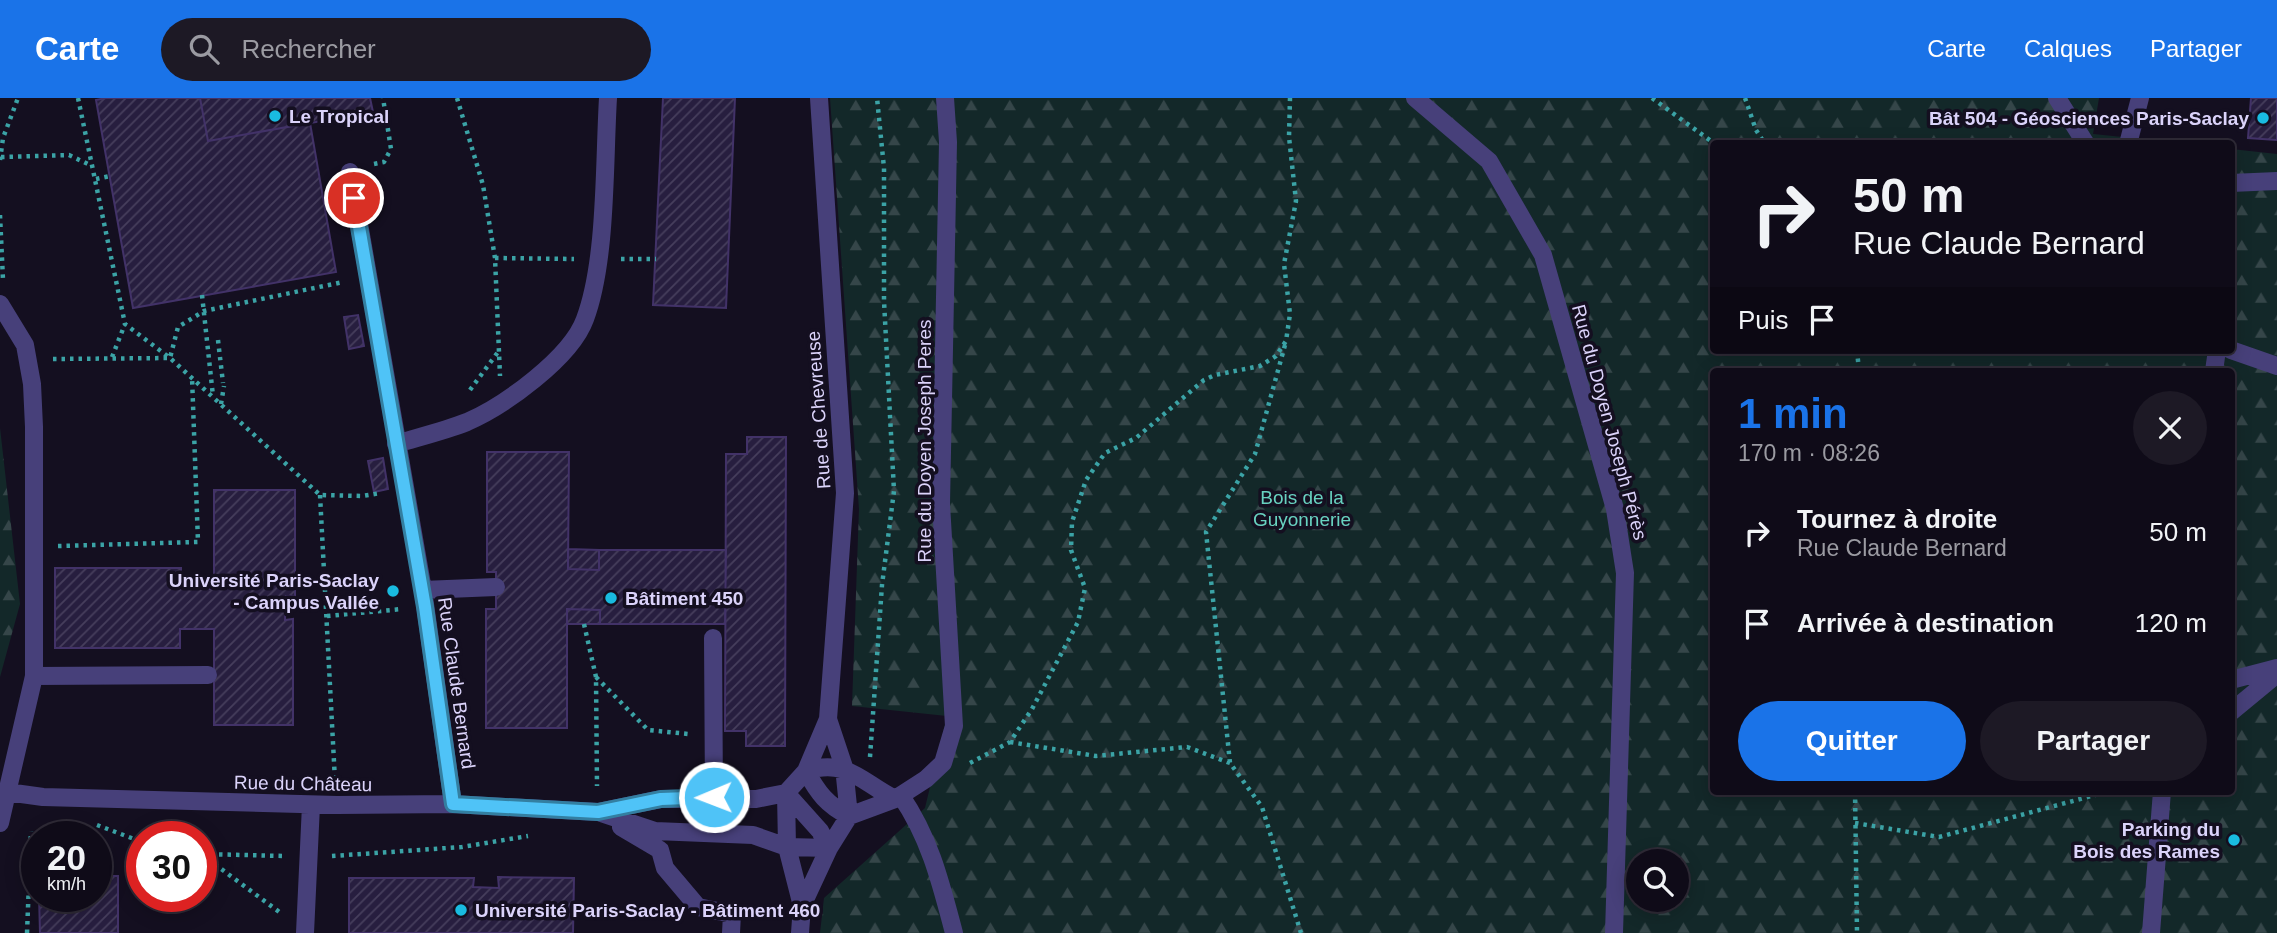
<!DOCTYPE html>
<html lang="fr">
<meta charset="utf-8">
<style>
:root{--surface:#0f0b18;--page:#1d1925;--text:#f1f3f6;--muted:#9b9ba2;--line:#2f2b37;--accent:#1a73e8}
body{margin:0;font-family:Helvetica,sans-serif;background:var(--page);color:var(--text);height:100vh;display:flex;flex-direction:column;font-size:26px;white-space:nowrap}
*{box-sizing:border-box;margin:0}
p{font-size:23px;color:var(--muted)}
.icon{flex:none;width:38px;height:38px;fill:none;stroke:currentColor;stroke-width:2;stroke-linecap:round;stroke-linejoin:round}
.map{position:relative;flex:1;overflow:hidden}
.drawer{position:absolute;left:1710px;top:270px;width:525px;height:427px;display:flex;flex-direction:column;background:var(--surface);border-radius:7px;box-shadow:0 4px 18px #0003,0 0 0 2px var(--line)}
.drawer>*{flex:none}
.hud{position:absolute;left:1710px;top:42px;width:525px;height:214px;border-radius:7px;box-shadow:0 4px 18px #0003,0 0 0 2px var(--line);background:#0f0b18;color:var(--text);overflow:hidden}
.fabs{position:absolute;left:1626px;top:751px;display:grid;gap:14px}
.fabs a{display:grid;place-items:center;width:63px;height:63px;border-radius:50%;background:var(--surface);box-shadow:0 4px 18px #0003,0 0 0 2px var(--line);font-size:35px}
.speed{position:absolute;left:21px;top:723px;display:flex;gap:14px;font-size:35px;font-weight:700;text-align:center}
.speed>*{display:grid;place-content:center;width:91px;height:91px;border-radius:50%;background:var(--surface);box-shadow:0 4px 18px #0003,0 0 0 2px var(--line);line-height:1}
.speed small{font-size:18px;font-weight:400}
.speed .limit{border:10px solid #d22;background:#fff;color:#111}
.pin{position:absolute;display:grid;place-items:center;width:60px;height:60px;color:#fff;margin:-30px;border:4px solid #fff;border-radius:50%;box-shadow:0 2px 7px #0007}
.me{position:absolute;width:77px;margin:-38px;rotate:269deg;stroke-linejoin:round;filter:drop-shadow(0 0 5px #0008)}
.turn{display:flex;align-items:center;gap:24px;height:147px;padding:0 28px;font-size:32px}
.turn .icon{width:91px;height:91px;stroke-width:2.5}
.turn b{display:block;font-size:49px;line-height:60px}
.then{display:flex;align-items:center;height:66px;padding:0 28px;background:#0003;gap:14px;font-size:26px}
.round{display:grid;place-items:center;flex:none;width:74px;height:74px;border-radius:37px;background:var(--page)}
.head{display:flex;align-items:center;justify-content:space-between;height:119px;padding:0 28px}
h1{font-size:42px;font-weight:600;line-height:52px;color:var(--accent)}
.button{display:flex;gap:14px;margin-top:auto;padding:14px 28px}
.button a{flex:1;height:80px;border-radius:42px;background:var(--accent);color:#fff;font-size:28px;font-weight:600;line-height:80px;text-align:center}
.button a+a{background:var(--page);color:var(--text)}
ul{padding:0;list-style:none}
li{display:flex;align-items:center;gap:21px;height:91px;padding:0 28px}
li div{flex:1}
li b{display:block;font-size:26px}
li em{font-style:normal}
header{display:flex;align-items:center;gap:42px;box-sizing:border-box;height:98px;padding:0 35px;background:var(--accent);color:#fff}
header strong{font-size:33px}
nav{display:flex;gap:38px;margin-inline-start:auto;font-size:24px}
.search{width:490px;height:63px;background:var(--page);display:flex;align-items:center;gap:18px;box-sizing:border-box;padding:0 24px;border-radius:38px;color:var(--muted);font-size:26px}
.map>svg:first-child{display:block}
.forest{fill:url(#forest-firs);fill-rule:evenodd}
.building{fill:url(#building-hatch);stroke:#423268;stroke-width:2}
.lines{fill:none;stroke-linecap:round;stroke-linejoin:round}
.path{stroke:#3ba3a6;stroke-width:4.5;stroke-dasharray:3.5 5;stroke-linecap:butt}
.minor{stroke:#47407a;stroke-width:18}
.route-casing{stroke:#337fa1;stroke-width:18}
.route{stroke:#4fc3f7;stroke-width:12}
.poi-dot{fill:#19bbe0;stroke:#140f20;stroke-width:2.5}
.labels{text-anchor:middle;stroke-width:7;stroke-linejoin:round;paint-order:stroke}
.poi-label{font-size:19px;font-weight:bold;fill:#dbd3fa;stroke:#140f20;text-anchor:start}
.street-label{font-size:19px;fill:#dbd3fa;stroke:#140f20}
.park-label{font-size:19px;fill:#68d2c0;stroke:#140f20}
</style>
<header>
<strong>Carte</strong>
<div class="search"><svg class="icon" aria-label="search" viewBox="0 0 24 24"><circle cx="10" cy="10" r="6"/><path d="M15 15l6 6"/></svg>Rechercher</div>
<nav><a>Carte</a><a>Calques</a><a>Partager</a></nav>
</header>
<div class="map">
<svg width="2277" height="835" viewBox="0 0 2277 835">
<defs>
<pattern id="forest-firs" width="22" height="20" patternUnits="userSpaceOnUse" patternTransform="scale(1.75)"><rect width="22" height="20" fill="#132829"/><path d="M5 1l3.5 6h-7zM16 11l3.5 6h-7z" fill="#354649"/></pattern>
<pattern id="building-hatch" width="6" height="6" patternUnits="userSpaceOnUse" patternTransform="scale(1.75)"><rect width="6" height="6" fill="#271e3f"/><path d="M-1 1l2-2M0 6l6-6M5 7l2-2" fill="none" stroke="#463e5c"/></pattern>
</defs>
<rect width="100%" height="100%" fill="#140f20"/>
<path class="forest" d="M830,0H2099L2093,36L2181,45L1713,46V252H2231V51L2277,56V835H820L824,800L925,710L947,618L852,608L859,411ZM1713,273H2231V693H1713ZM1638,763H1676V802H1638Z
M0,330L20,506L0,579Z"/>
<path class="building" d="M106,0H200L208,43L310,25L336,174L133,210L96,2Z
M200,0H370L373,14L208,43Z
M663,0H735L726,210L653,207Z
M2251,0H2277V42L2248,40Z
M358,217L364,248L349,251L344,219Z
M747,339H786L785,648H746V633H725L726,356H747Z
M487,354H569L568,471L599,472V452H726L725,526H600V512L567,511V630H486V511H496V474H487Z
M383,360L388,391L374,394L368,363Z
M214,392H295V498H286L285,522L293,521V627H214V531H180V550H55V470H181V491H214Z
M568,451L599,452V472L568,471Z
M567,511L600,512V526H567Z
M96,778H118V835H40L39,798H96Z
M498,779L574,780L573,835H349V780H474L473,789L499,790Z"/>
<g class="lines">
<path class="path" d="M78,0L125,226L170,260L320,397L362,398L381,395
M457,0L483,87L495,160L500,278
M1652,0L1715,46
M1745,0L1756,32L1765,46
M1,59L69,57L92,68
M0,62L3,40L18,0
M374,66L384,64L391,51L383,0
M96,81L110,78
M0,117L3,182
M495,160L574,161
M621,161H656
M202,197L213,298
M218,242L223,285
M1285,247L1255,356L1206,434L1230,665L1262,709L1301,835
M1857,252L1859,273
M112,259L125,226
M53,261L170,260L178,229L204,213L343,184
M470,292L498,254
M221,306L224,288
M320,397L335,683
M58,448L198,444L192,279
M327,518L402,511
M584,526L596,579L597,688
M596,579L648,632L688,636
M1010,644L1096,658L1187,649L1230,665
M870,659L882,487L894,393L884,203V70L877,0
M970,665L1010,644L1032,611L1078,524L1085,490L1071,452L1072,424L1086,382L1105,355L1136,340L1204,282L1215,277L1260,268L1276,258L1286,243L1290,216L1284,166L1296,103L1289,39L1290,0
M1855,693L1857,835
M1855,725L1939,739L2110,693
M97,727L142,744
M201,756L282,816
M202,756L284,758
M332,758L462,749L528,738
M27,835L31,733"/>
<path class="minor" d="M1415,0L1489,63L1543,157L1615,411L1625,475L1614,835
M2057,0L2086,46
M2128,46L2140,0
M350,74L423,492L453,706
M2231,85L2277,83
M0,206L25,247L32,286L34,329V578L0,725
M2231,252L2277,268
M2214,273L2217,252
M396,346C419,339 444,333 467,324C504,308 571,260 585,221C607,162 604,65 608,0
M423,492L496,489
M713,540L714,699
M34,578L208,577
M2231,582L2277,570
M2231,614L2277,576
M806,673C818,695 827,707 849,718L895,701L926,681L943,665L954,628L941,406L948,44L945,0
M806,673C847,660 861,684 895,701
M7,694L43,699L337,707L453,706L598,714L661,701H756L786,695
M786,695L820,733L829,750
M901,698C930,740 941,786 954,835
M601,715L655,733L753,737L787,749L829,750
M621,729L660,752L665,770L698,809L732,816L731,835
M802,808L829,750L849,718L844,669L828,621
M305,835L311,707
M800,835L802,808L787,749L786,695L806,673L828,621L845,395L819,0
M2151,835L2162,693"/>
</g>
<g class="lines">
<g class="route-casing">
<path id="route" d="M354,100L425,509L453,706L598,714L661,701L714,699"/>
</g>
<use href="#route" class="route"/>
</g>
<g class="poi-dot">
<circle cx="275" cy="18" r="7"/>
<circle cx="2263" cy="20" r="7"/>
<circle cx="393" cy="493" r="7"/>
<circle cx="611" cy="500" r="7"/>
<circle cx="2234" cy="742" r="7"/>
<circle cx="461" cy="812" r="7"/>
</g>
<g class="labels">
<g class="poi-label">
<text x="289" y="25">Le Tropical</text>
<text x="2249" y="27" text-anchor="end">Bât 504 - Géosciences Paris-Saclay</text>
<text x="379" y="489" text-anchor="end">Université Paris-Saclay<tspan x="379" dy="22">- Campus Vallée</tspan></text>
<text x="625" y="507">Bâtiment 450</text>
<text x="2220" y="738" text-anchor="end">Parking du<tspan x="2220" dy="22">Bois des Rames</tspan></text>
<text x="475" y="819">Université Paris-Saclay - Bâtiment 460</text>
</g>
<g class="street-label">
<text transform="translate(818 312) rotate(-94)" y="7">Rue de Chevreuse</text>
<text transform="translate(1610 324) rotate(75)" y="7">Rue du Doyen Joseph Pérès</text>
<text transform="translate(924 343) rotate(-90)" y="7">Rue du Doyen Joseph Peres</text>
<text transform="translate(457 585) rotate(82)" y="7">Rue Claude Bernard</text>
<text transform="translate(303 685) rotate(1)" y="7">Rue du Château</text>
</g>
<g class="park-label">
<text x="1302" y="406">Bois de la<tspan x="1302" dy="22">Guyonnerie</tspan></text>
</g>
</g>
</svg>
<div class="fabs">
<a><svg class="icon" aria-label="search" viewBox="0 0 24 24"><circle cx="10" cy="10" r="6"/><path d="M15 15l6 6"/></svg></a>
</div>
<div class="speed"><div>20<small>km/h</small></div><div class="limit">30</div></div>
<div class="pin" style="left:354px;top:100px;background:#d93025"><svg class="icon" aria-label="arrive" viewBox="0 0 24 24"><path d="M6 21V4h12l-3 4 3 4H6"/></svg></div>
<svg class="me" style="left:714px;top:699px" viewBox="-20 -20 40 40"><circle r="17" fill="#4fc3f7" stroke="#fff" stroke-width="3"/><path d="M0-11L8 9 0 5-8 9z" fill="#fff"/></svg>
<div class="hud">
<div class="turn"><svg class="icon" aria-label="right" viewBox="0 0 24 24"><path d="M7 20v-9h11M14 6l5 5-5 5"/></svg><div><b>50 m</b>Rue Claude Bernard</div></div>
<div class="then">Puis<svg class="icon" aria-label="arrive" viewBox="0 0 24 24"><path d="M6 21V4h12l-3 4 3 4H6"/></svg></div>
</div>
<section class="drawer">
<div class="head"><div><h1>1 min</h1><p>170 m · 08:26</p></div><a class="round"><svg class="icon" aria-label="close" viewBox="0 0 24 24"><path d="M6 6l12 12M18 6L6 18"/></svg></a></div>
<ul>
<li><svg class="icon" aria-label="right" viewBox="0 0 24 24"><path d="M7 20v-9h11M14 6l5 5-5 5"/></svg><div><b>Tournez à droite</b><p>Rue Claude Bernard</p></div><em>50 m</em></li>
<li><svg class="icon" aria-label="arrive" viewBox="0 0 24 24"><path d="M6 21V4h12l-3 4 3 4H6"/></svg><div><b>Arrivée à destination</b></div><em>120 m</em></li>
</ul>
<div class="button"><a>Quitter</a><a>Partager</a></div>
</section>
</div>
